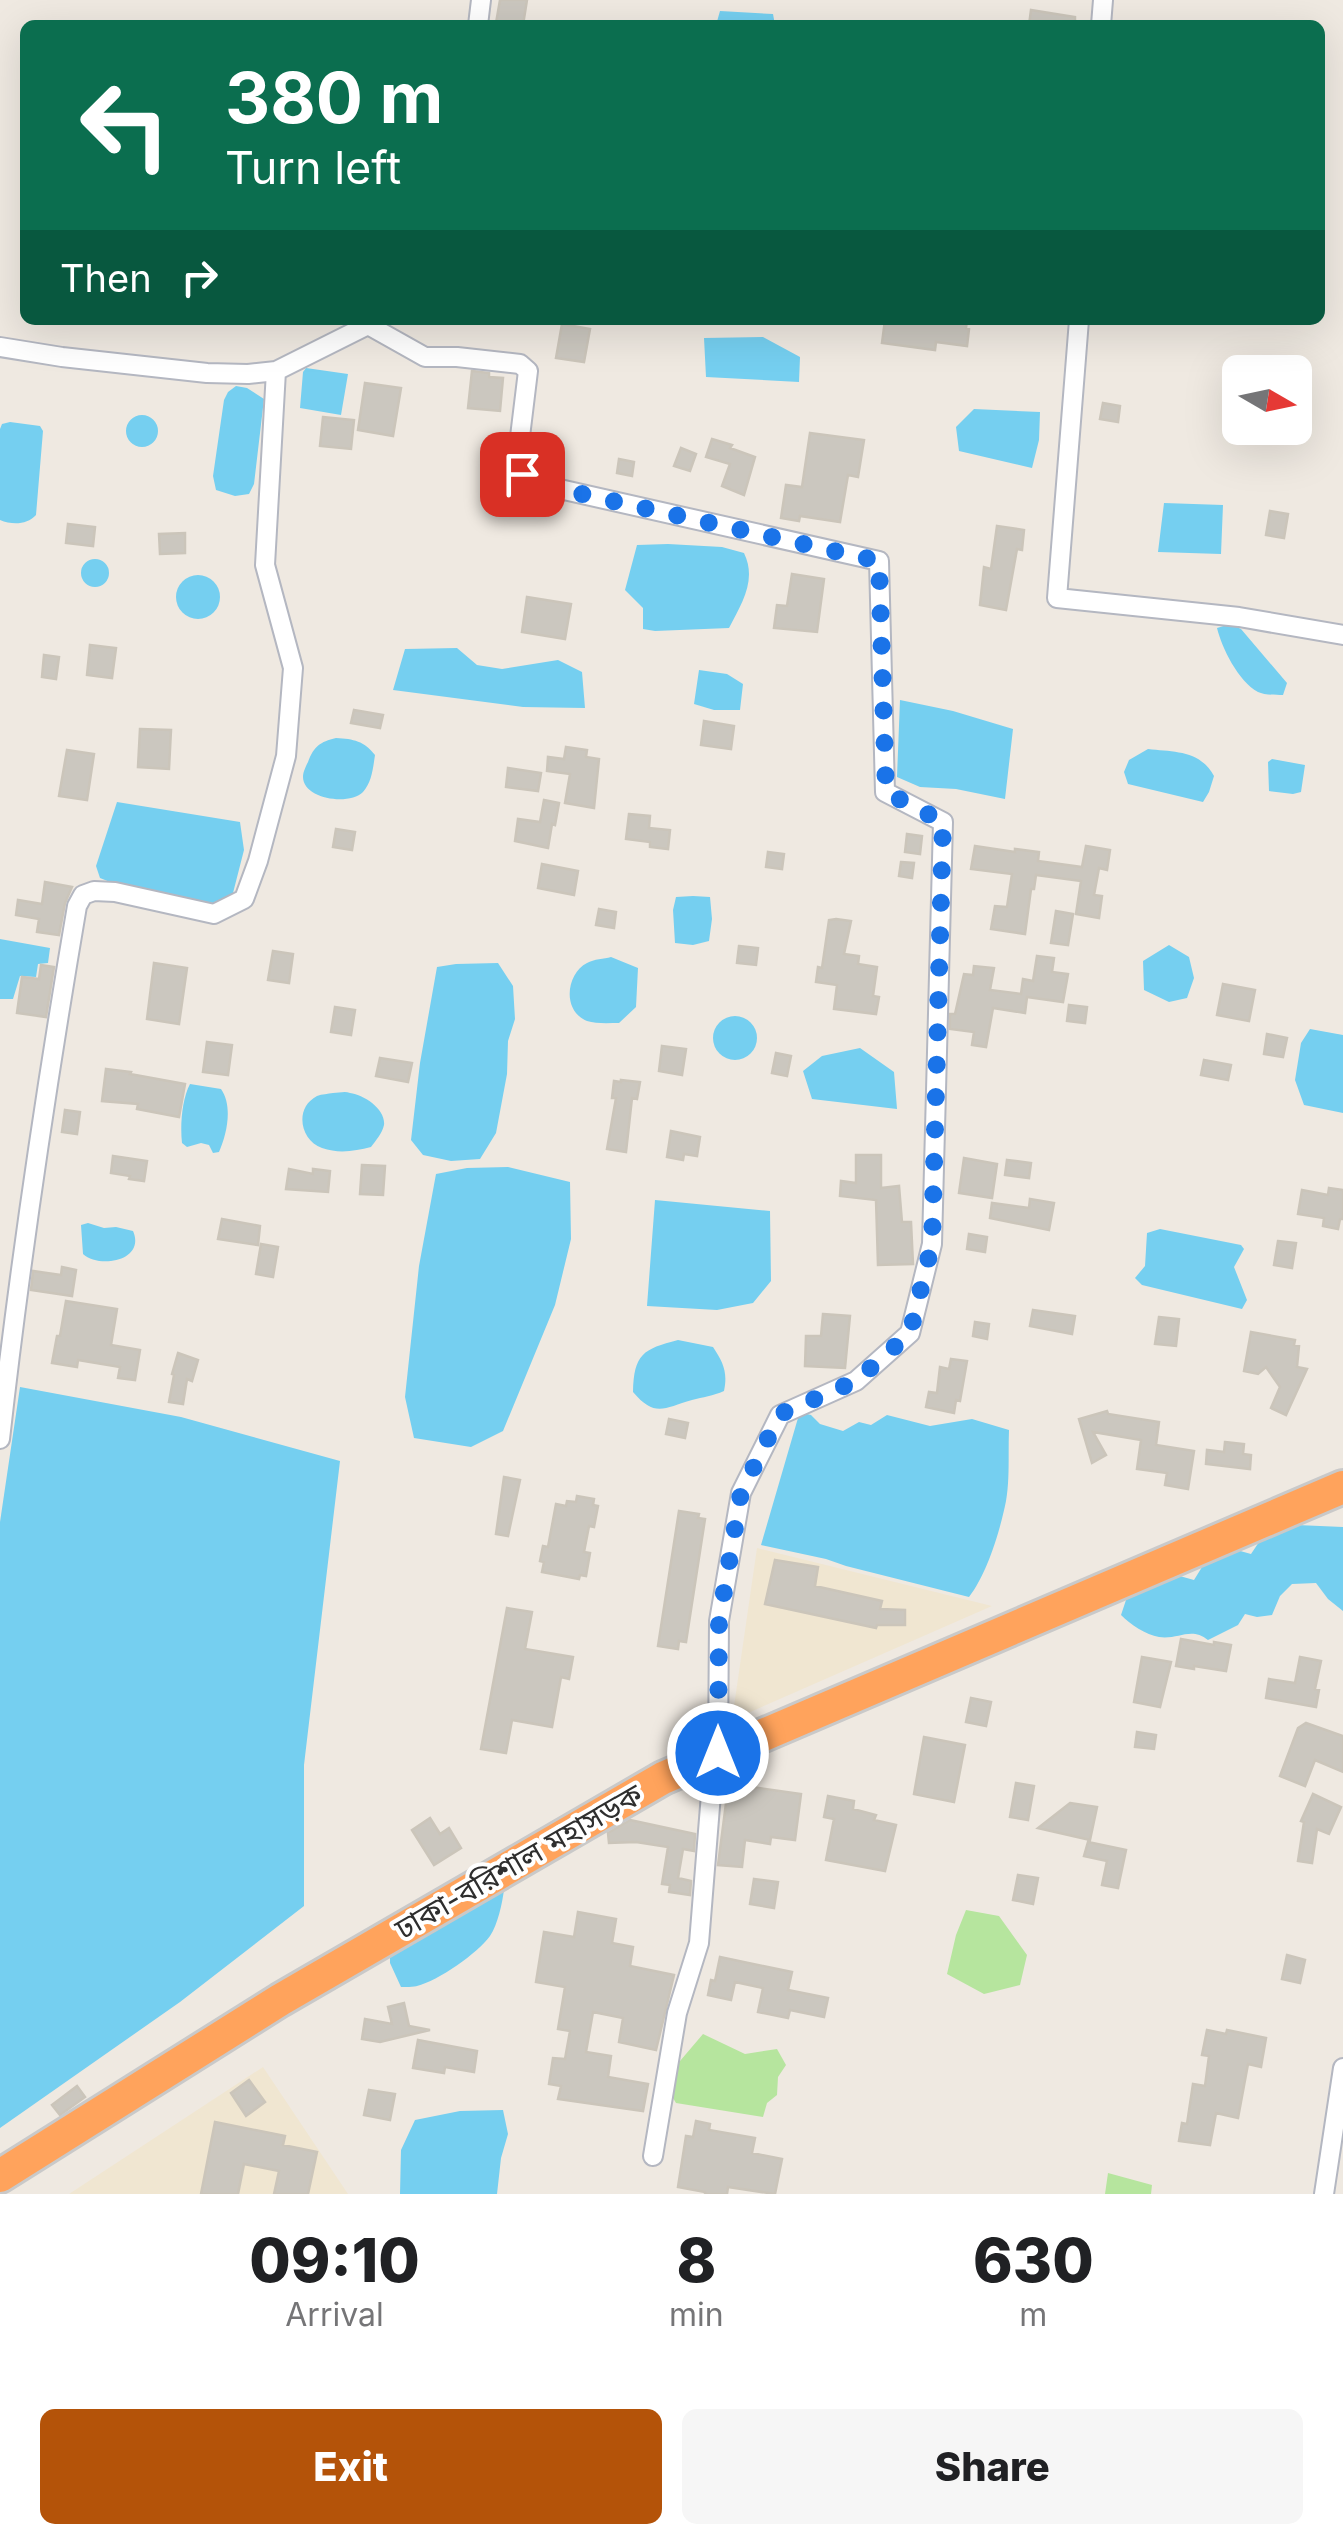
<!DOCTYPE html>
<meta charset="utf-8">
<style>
:root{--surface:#fff;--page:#f6f6f6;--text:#202124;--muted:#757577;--accent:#b45309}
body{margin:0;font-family:Inter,"Noto Sans Bengali",sans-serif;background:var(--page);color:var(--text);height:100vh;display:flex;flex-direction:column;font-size:38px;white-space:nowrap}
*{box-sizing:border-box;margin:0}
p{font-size:32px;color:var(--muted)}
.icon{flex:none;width:55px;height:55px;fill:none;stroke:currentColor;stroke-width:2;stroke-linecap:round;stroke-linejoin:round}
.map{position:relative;height:2194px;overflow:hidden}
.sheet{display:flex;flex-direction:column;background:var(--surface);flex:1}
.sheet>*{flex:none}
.guide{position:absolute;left:20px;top:20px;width:1305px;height:305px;border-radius:15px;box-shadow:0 10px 40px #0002;background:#0b6e4f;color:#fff;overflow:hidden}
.needle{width:65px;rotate:99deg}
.tools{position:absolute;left:1222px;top:355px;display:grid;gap:20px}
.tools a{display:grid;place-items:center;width:90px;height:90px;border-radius:15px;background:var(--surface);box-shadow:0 10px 40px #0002;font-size:50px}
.pin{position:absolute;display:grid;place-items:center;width:85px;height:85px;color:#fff;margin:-42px;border-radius:20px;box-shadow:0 5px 15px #0006}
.me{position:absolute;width:110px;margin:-55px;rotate:0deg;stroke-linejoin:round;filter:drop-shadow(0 0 8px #0008)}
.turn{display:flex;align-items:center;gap:35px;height:210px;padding:0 40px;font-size:45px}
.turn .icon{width:130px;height:130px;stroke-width:2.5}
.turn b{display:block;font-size:70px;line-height:85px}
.then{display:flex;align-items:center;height:95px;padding:0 40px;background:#0003;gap:20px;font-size:38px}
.eta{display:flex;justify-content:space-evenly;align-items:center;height:170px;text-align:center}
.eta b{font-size:60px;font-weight:800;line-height:70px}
.action{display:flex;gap:20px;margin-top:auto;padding:20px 40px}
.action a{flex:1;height:115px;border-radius:15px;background:var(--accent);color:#fff;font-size:40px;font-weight:800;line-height:115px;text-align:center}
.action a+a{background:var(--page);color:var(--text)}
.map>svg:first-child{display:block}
.education{fill:#f0e6d1;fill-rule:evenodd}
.green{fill:#b6e59e}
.water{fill:#75cff0}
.building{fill:#cbc7bf;stroke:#cbc5ba;stroke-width:2.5}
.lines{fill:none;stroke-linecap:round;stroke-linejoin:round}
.street-casing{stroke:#b4b7c1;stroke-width:22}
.highway-casing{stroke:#c9c9c9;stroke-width:38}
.street{stroke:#fff;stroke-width:18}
.highway{stroke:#ffa35c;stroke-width:32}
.route{stroke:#1a73e8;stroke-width:18;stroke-dasharray:0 32.4}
.labels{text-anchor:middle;stroke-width:8;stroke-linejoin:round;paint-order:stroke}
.street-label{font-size:30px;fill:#2e2e2e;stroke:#fff}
</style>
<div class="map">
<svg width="1343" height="2194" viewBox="0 0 1343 2194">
<rect width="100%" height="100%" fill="#efe9e1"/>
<path class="education" d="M757,1548L992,1606L732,1720ZM770,1583L813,1614L765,1604Z
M263,2067L348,2194H308L316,2151L283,2145L285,2137L215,2123L201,2194H69Z
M244,2164L279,2171L274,2194H238Z"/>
<path class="green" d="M966,1910L999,1916L1027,1955L1020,1985L984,1994L947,1974L956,1935Z
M703,2034L745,2054L777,2049L786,2065L778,2077L777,2095L767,2103L763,2117L676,2103L663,2081Z
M1108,2173L1152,2185L1151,2194H1105Z"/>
<path class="water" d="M720,11L773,14L775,25H716Z
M763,337L800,357L799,382L706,377L704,338Z
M306,368L348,374L341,415L300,408L303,372Z
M236,386L247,388L264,399L254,484L249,494L235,496L216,490L213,476L224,400L228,392Z
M974,409L1040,412L1039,440L1032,468L959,451L956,427Z
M126 431a16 16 0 1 1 32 0a16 16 0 1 1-32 0Z
M10,422L40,426L43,431L36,515C27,525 12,525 0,520V429L2,424Z
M1164,503L1223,505L1221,554L1158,552Z
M668,544L722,547L744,553C757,580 742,603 729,628L655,631L643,629V608L625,590L637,545Z
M81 573a14 14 0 1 1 28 0a14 14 0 1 1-28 0Z
M176 597a22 22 0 1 1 44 0a22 22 0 1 1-44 0Z
M1230,624L1241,629L1287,683L1283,695C1276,695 1264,695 1258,692C1238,681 1222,648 1217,628Z
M457,648L477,665L502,669L558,660L582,672L585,708L523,707L393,690L405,649Z
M699,670L727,674L743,684L740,710H714L694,704Z
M900,700L953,711L1013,729L1005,799L956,789L920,787L897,777Z
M336,738C354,739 364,741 375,755C373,768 372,782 363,792C349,806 303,799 303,777C303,772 306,766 308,762C314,746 320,742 336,738Z
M1148,749C1174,752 1200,750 1214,776L1209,792L1203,802L1128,784L1124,772L1129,760Z
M1272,759L1305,765L1301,792L1293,794L1269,791L1268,762Z
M117,802L240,822L244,850L233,893L218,904L115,884L100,878L96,866Z
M693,896L710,897L712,919L709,941L693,945L675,943L673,910L676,897Z
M0,939L50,948L48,963L38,964L36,977L20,976L13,999H0Z
M1169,945L1189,957L1194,978L1187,998L1169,1002L1144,990L1143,961Z
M611,957L638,968L636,1007L619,1023C609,1023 596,1024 587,1021C561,1010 567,973 587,963C594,959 604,959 611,957Z
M498,963L513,986L515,1019L508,1041L507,1074L496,1133L480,1159L451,1161L423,1155L411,1140L420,1063L437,967L456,964Z
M713 1038a22 22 0 1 1 44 0a22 22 0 1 1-44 0Z
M1310,1029L1343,1035V1113L1304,1105L1295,1080L1301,1043Z
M860,1048L894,1072L897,1109L812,1099L803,1071L822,1056Z
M190,1084L221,1089C233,1106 227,1134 219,1152L213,1153L209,1145L201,1143L187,1147L182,1143C180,1125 182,1099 190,1084Z
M333,1093C339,1093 345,1091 350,1093C365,1095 386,1110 384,1125C382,1134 376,1140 371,1147C355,1151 339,1154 322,1148C300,1140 294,1108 317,1096C322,1094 328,1094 333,1093Z
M508,1167L570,1182L571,1239L555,1305L503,1431L471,1447L414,1438L405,1397L419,1266L436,1174L467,1168Z
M655,1200L770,1211L771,1281L753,1303L717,1310L647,1306Z
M88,1223L104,1228L116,1227L133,1231C146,1261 99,1269 83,1254L81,1225Z
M1160,1229L1241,1245L1244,1249L1234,1267L1247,1300L1242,1309L1142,1285L1135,1278L1145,1266L1147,1233Z
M678,1340L713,1347C723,1362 728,1372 724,1391C713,1396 703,1397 692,1400C664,1408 655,1418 633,1392C634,1354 643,1349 678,1340Z
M20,1387L181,1417L340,1461L304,1765V1906L180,2002L0,2128V1522Z
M803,1413L811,1415L820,1424L843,1431L859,1422L871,1425L887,1415L930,1426L972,1419L1009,1430C1008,1453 1010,1479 1006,1501C1000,1531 987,1574 969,1597L846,1566L826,1559L761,1545L798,1418Z
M1297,1525L1343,1527V1611L1328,1599L1316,1583L1292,1584L1280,1596L1272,1615L1257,1617L1245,1614L1238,1625L1208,1640C1191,1626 1178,1640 1159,1637C1146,1635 1130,1624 1121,1615L1128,1594L1176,1575L1194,1580L1207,1559L1233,1549L1251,1554L1265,1533Z
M501,1886L504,1890C502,1904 498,1924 490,1936C478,1953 438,1981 417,1986C416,1987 402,1987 401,1987L390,1963V1942Z
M503,2110L508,2134L501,2158L497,2194H400L401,2150L415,2120L460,2111Z"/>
<path class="building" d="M500,0H527L523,25L496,23Z
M1031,10L1075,17V25H1029Z
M885,320H967L966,328L969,329L967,346L936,342L935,350L882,343Z
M562,324L590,329L584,362L556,358Z
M472,371L489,373V377L503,378L500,411L468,408Z
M365,383L401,388L393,436L358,430Z
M1103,403L1120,406L1118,422L1100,419Z
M323,417L354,420L351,449L320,446Z
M810,433L864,440L858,477L848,475L840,522L800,516L799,521L781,518L786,485L802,487Z
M712,439L732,445L730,448L755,457L744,495L722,486L730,464L706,457Z
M681,448L696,454L690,471L674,466Z
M619,459L634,462L632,476L617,473Z
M1270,511L1288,514L1284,538L1266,535Z
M68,524L95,527L93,546L66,543Z
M997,526L1024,530L1022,550L1017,549L1006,610L980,605L984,567L991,569Z
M185,533V553L160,554L159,534Z
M792,574L824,579L817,632L774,628L777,605L787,606Z
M527,597L571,604L565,639L522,632Z
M90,645L116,648L112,678L87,675Z
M44,655L59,657L56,679L42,677Z
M354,710L383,715L380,728L351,723Z
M704,721L734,726L731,749L701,745Z
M140,729L171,730L169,769L138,767Z
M566,747L587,750L586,757L599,759L594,808L565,803L570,774L547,771L548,757L564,759Z
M67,750L94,754L87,800L59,796Z
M508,768L541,773L538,791L506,787Z
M544,800L559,803L555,825L552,824L548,848L515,841L518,819L540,822Z
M629,814L650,816L649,828L670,830L668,849L650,847V842L626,839Z
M336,829L355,832L352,850L333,847Z
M907,834L922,836L920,854L905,852Z
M975,846L1015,852V849L1039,852L1038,861L1082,867L1086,846L1110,850L1107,870L1099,868L1094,895L1102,896L1099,918L1076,914L1081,881L1036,875L1034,889H1031L1025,934L991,929L995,906L1007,907L1012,874L971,869Z
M768,852L784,854L782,869L766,867Z
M901,862L914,863L912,878L899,876Z
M542,864L578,871L574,895L538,888Z
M45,882L72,887L65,903L59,935L37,932L39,919L16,915L18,900L42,904Z
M599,909L616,912L614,928L596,925Z
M1056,911L1073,914L1068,945L1051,943Z
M836,919L851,921L844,954L859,956L858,964L877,967L873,996L879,997L876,1014L834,1009L837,985L816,982L818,967L822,968L829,920Z
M739,946L758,948L756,965L737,963Z
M273,951L293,954L289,983L268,980Z
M1037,956L1054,958L1052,972L1068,974L1063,1002L1027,997L1025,1013L993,1008L986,1047L972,1045L974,1032L950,1029V1014H955L964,974L973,975L974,966L994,968L990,990L1021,994L1023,979L1033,981Z
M154,963L187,968L179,1024L147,1019Z
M41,965L54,967L46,1017L17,1013L22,977L39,979Z
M1223,984L1255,990L1249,1021L1217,1015Z
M1069,1005L1087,1007L1085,1023L1067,1021Z
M335,1007L355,1010L351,1035L331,1032Z
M1267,1034L1287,1038L1283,1057L1264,1054Z
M207,1042L232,1045L228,1075L203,1072Z
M662,1046L686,1049L682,1075L659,1071Z
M776,1053L791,1056L787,1076L772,1073Z
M380,1058L412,1063L408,1082L376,1076Z
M1204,1060L1231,1065L1228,1080L1201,1075Z
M106,1069L131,1072L130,1074L185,1084L179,1117L137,1109L138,1104L102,1101Z
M621,1080L640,1082L637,1099L632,1098L626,1152L607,1149L616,1098H612L614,1081L621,1082Z
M65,1110L80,1112L77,1134L62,1132Z
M671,1131L700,1137L697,1156L684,1154L683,1160L667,1157Z
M856,1155H881V1188L899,1186L902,1222H911L913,1264L878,1265L876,1200L840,1196L841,1181L856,1183Z
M113,1156L147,1161L144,1181L129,1179L130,1176L111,1173Z
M964,1158L997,1164L992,1198L959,1193Z
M1007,1160L1031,1163L1029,1178L1005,1175Z
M362,1165L385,1166L383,1195L360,1194Z
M289,1169L313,1174V1169L330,1171L328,1192L286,1189Z
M1329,1188L1343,1190V1219H1340L1338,1229L1323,1226L1324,1218L1298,1214L1302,1190L1328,1195Z
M1030,1199L1054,1203L1049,1230L990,1218L992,1203L1029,1208Z
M222,1219L260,1226L258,1245L218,1239Z
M969,1234L987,1237L985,1252L967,1249Z
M1278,1241L1296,1243L1292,1268L1274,1265Z
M261,1244L278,1247L273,1277L256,1274Z
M62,1267L76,1270L72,1296L31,1290L33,1271L61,1275Z
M66,1301L117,1309L111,1345L140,1350L135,1380L118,1378L120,1367L78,1360L77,1367L52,1363L57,1336H60Z
M1033,1310L1075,1316L1072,1334L1030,1326Z
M823,1314L850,1316L845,1368L805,1366L806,1336H821Z
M1159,1317L1179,1319L1176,1346L1155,1344Z
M975,1322L989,1324L987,1339L973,1336Z
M1251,1332L1295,1340L1294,1345L1299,1346L1297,1367L1307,1369L1286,1415L1271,1408L1280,1387L1266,1367L1258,1374L1244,1371Z
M178,1353L198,1360L192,1381L187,1379L183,1404L169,1402L174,1375L172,1374Z
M951,1359L967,1361L960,1401L956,1400L954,1413L926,1407L929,1392L937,1393L940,1367L949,1369Z
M1107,1411L1108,1414L1159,1422L1156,1445L1194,1451L1188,1489L1165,1485L1167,1473L1137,1469L1141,1440L1093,1432L1106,1455L1092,1463L1079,1419Z
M669,1419L688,1423L685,1438L666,1434Z
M1225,1442L1244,1444L1243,1454L1251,1455L1250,1469L1206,1464L1207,1450L1224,1452Z
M504,1477L520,1480L508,1536L496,1534Z
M577,1496L594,1499L593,1505L598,1506L594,1527L589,1526L584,1552L590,1553L586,1576L580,1575L579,1579L542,1572L544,1562L540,1561L543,1546L548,1547L556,1504L566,1506L567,1501L576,1502Z
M679,1511L699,1514L698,1518L705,1519L686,1642L679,1641L678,1649L658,1646Z
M775,1560L818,1567L815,1586L882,1601L880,1609L905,1610V1625H877L876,1628L765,1604Z
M507,1608L532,1612L525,1649L573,1657L569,1679L561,1677L552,1727L512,1720L506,1753L481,1749Z
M1181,1639L1214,1645V1642L1231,1645L1226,1671L1194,1666V1669L1176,1666Z
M1142,1657L1171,1662L1160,1707L1134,1702Z
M1300,1657L1321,1661L1315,1689L1319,1690L1316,1707L1266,1698L1269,1679L1295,1683Z
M971,1698L991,1702L986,1726L966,1722Z
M1306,1723L1343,1736V1772L1315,1760L1305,1786L1280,1776L1298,1728Z
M1137,1732L1156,1735L1154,1749L1135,1747Z
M924,1737L965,1745L954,1802L914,1794Z
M729,1780L752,1783V1787L801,1794L795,1840L771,1837L770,1844L745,1840L742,1867L718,1865Z
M1016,1783L1034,1786L1028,1820L1010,1817Z
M1313,1794L1341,1807L1329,1834L1317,1829L1312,1863L1298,1861L1304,1822L1301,1821Z
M828,1796L854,1801L853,1809L876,1815L874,1820L896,1825L885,1871L826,1860L834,1819L824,1817Z
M1070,1803L1097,1807L1090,1840L1038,1828Z
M430,1818L440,1834L449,1828L461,1848L434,1865L412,1830Z
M630,1820L695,1834L694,1851L683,1849L678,1878L691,1881L690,1895L669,1892L670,1885L662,1884L668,1847L636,1842L609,1843L608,1833Z
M1088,1842L1126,1850L1118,1888L1102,1885L1107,1861L1084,1856Z
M1018,1875L1038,1878L1033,1904L1013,1900Z
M754,1879L778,1882L774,1908L750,1904Z
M578,1912L616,1919L612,1943L633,1947L630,1966L674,1975L656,2050L619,2042L623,2018L593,2012L586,2052L611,2056L608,2077L648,2084L643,2111L558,2099L561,2086L549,2084L553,2058L565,2059L570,2031L558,2029L565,1987L536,1982L544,1932L574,1937Z
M1287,1955L1305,1960L1300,1983L1282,1979Z
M720,1957L792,1972L788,1990L828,1998L824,2017L790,2010L788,2018L758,2012L763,1988L735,1982L731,2000L708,1995L711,1980L715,1981Z
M404,2003L409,2026L430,2030L380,2042L362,2039L365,2019L392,2024L388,2007Z
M1207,2030L1226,2034L1227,2030L1266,2038L1261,2067L1248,2064L1238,2118L1216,2113L1210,2145L1179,2141L1182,2123L1187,2124L1193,2084L1205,2086L1209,2056L1202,2055Z
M418,2040L477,2051L474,2072L445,2067L444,2073L413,2068Z
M249,2080L265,2102L246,2116L231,2093Z
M77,2086L85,2097L60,2115L52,2105Z
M369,2090L395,2094L390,2120L364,2115Z
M696,2121L710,2124L709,2130L755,2138L752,2153L782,2159L775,2194L728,2187L727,2194H705V2192L678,2187L686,2136L693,2137Z
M215,2122L285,2136L283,2145L317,2152L308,2194H274L279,2171L244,2164L238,2194H201Z"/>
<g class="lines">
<g class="street-casing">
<path id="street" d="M478,25L481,0
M1101,25L1103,0
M371,320L368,325L425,357H457L520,364L528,371L518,453L522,474L533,483L879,561L885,792L943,822L932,1244L910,1333L856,1381L780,1415L741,1493L719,1621L718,1753L711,1794L699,1943L677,2013L653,2156
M1079,320L1057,598L1239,617L1343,635
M0,347L62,357L207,373L248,374L276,371L368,325
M0,1439C20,1261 47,1082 77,906L83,895L94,891L115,892L214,914L244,899L258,861L286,756L293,668L265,565L276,371
M1324,2194L1343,2068"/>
</g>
<g class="highway-casing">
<path id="highway" d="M0,2176L280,2000L663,1778L1343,1487"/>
</g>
<use href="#street" class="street"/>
<use href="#highway" class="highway"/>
</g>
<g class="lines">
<path class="route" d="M522,474L533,483L879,561L886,792L943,822L932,1244L910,1333L856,1381L780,1414L741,1493L719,1621L718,1753"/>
</g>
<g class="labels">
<g class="street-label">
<text transform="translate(519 1862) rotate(-30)" y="10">ঢাকা-বরিশাল মহাসড়ক</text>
</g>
</g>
</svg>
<div class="tools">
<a><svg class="needle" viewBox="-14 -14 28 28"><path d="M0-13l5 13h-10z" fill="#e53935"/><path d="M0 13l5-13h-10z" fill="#757577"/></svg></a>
</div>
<div class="pin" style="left:522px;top:474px;background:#d93025"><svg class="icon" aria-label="arrive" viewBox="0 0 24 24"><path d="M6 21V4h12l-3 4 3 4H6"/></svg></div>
<svg class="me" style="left:718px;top:1753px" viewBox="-20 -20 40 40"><circle r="17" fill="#1a73e8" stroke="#fff" stroke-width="3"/><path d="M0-11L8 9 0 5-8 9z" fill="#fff"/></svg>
<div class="guide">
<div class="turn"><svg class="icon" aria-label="left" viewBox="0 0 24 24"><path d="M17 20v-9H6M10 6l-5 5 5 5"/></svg><div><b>380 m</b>Turn left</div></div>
<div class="then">Then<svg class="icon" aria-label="right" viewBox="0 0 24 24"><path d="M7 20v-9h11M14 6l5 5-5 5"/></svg></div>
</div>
</div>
<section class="sheet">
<div class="eta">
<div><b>09:10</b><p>Arrival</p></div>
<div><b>8</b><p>min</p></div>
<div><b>630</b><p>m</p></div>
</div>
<div class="action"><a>Exit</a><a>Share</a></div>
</section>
